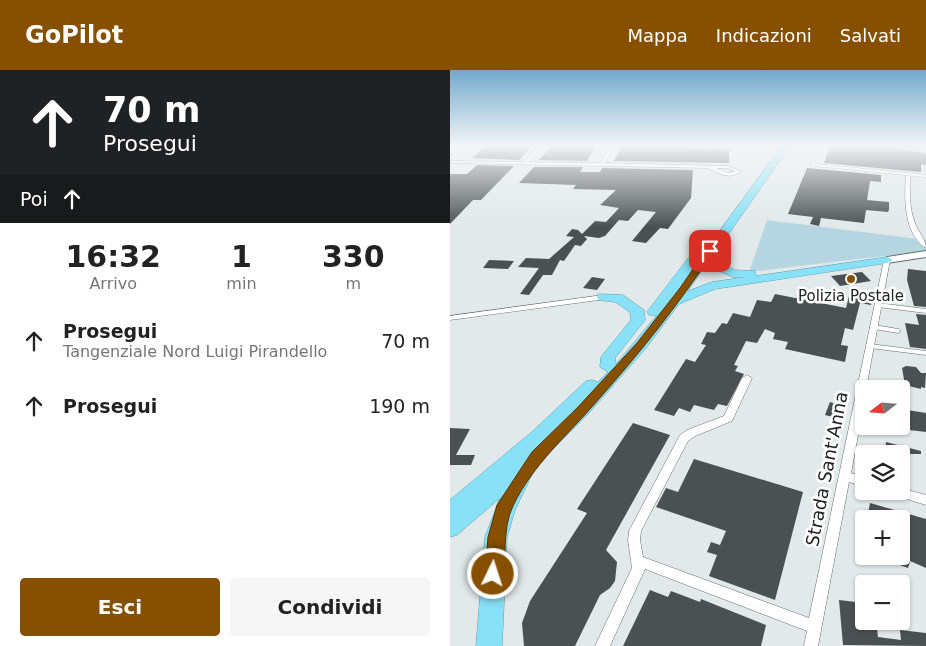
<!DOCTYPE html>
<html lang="it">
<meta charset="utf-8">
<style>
:root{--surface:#fff;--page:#f6f6f6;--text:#222;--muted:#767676;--accent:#875000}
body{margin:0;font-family:"DejaVu Sans",sans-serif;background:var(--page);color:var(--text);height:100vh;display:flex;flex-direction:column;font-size:19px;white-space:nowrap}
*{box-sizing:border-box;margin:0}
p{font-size:16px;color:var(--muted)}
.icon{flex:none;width:28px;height:28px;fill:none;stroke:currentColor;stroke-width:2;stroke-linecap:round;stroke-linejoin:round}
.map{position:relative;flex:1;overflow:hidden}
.drawer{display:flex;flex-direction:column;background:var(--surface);width:450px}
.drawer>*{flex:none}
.top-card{background:#202124;color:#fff;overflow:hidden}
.needle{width:32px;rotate:253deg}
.fabs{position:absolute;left:405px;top:310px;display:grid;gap:10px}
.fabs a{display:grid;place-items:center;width:55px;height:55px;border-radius:5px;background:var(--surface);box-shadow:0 1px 4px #0004;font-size:25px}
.pin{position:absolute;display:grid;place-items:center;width:42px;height:42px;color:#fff;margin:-21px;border-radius:10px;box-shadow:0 2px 8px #0006}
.me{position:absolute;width:55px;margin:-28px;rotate:4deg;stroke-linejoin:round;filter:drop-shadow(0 0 4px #0008)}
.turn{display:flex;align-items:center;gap:18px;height:105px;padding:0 20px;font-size:22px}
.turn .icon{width:65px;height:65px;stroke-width:2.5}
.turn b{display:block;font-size:35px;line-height:42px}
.then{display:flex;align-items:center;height:48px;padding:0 20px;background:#0003;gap:10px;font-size:19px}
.eta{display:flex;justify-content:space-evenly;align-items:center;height:85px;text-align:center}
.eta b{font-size:30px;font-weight:700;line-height:35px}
.primary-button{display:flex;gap:10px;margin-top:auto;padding:10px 20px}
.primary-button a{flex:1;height:58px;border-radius:5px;background:var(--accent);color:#fff;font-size:20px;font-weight:700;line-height:58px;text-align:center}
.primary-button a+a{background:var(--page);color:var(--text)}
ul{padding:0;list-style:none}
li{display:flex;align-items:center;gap:15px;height:65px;padding:0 20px}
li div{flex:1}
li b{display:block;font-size:19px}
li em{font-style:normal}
header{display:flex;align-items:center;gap:30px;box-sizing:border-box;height:70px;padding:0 25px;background:var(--accent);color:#fff}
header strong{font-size:24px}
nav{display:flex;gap:28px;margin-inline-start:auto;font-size:18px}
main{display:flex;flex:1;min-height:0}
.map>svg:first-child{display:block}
.green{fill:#b5d6e0}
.building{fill:#4b5153}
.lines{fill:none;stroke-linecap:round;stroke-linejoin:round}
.lane-far1-casing{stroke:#656b6d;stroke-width:3}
.lane-casing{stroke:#656b6d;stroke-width:5}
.street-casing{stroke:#656b6d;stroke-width:1}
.secondary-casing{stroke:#656b6d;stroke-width:2}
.highway-casing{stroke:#649ead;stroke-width:1}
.lane-far1{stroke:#fff;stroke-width:2.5}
.lane{stroke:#fff;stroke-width:4}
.street{fill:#fff;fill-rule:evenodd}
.secondary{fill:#fff;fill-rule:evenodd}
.highway{fill:#89e1f7;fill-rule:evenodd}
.route{fill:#875000;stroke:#583400}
.poi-dot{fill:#875000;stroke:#fff;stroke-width:2}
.labels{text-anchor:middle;stroke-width:5;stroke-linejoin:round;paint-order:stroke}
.poi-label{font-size:15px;fill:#202324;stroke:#fff}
.near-street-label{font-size:18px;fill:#202324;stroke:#fff}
</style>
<header>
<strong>GoPilot</strong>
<nav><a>Mappa</a><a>Indicazioni</a><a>Salvati</a></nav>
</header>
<main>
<section class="drawer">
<div class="top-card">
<div class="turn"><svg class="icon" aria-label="ahead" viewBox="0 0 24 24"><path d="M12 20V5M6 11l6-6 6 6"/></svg><div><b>70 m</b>Prosegui</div></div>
<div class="then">Poi<svg class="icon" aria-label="ahead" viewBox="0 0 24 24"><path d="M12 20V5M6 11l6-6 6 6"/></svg></div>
</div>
<div class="eta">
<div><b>16:32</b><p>Arrivo</p></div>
<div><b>1</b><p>min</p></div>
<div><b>330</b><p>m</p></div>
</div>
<ul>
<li><svg class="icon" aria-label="ahead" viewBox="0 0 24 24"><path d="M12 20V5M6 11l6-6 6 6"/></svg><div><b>Prosegui</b><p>Tangenziale Nord Luigi Pirandello</p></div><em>70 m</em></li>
<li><svg class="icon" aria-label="ahead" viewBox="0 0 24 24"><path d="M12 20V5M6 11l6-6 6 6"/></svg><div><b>Prosegui</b></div><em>190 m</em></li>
</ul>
<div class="primary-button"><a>Esci</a><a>Condividi</a></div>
</section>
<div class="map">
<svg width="476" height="576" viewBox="0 0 476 576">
<rect width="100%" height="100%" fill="#e2e9eb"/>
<path class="green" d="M317,150L476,170V181L299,202Z"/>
<path class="building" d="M36,76H82L69,90L22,88Z
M101,76H146L137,91L89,90Z
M172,76L279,79V93L164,91Z
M380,76H442L445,79L476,83V95L471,94V102L374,93Z
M27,95L64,96L31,130H23L0,154V104H17Z
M84,97H133L130,102H150L152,98L243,100L241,128L218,159L210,158L196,173L182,171L206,142L188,140L178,151L169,150L155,166L149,168L134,166L137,169L131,176L125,175L114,191L110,190L102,205H93L79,225L70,224L89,198L68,197L76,188L99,189L124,167L116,166L122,159L128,160L132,164L145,151L156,152L169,138L150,135L166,120L123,119L126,115L69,113Z
M357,98L431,105V112L420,111L417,130L439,132V140L438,142L416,140L414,153L371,148L369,156L360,154L363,147L338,144Z
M39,190L64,191L58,199L33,198Z
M458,199L476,201V237L464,236L457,210Z
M412,202L421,211L390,216L381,206Z
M142,207L155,209L147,220L133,218Z
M400,222L423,226L421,235L410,233L403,260L395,258L391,275L398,276L395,292L335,279L338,272L323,269L325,263L315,259L307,273L296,271L284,295L288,296L285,301L294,304L277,336L268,334L264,340L244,335L240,342L229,338L224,346L204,340L236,289L245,292L256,275L251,274L257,262L265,263L272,253L277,254L283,243L300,247L307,230L321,232L325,224L396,238Z
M466,244L476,245V279L460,277L455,253L469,255Z
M456,296L466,297L471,303H476L475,318L471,317V319L455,315L452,298Z
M380,332L389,335L387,339L390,340L387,348L375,345Z
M451,339L476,343V362L451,359Z
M183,353L220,365L156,480L167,492L165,511L160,518L150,525L125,576H74L72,553L80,531L137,443L127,439Z
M0,358L20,359L6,385H25L21,395H0Z
M436,372L471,381V384H435Z
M244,389L353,422L325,530L259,506L267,485L257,482L261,472L270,475L276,461L206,437L216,418L228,422Z
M420,433L476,449V498L460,491L458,498L436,490L435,495L411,488L451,486V449H417Z
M200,520L218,527L221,521L250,532L251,529L316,555L311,576H173Z
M389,530L414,533V551H426L428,567L451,570L450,560L476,563V576L393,575Z"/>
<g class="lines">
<g class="lane-far1-casing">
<path id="lane-far1" d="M369,76L363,93L365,95L476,106
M445,76L476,80
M331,86L345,76"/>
</g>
<g class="lane-casing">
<path id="lane" d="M428,235L476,241
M424,257L448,261
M420,276L476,283"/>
</g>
<g class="street-casing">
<path id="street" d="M13,76H18L0,90V87Z
M88,76H92L79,92L150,93L161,76H165L155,93L278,96L291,101C280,111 269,103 257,98L0,93V91L74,92ZM266,98H277L285,101L278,103Z
M467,76H476V78L467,77Z
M458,105L460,106C460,122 459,138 465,153C468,162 476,169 476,178C454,165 454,128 456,106Z
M437,188L440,190L416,319H414V333L401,403L414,407V417L399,412L368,576H354L357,561L195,499L160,576H145L182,498L178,470L179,461L230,365L237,360L274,346L292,308L297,305L302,308L282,351L245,366L238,371L191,461L190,470L193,487L359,548L434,190Z
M153,225H156L157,227L156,229L0,250V246Z
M451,418L476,425V435L441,424L439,421H451Z"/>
</g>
<g class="secondary-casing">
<path id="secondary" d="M476,181V187L437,193L432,190L437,187Z"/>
</g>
<g class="highway-casing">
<path id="highway" d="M332,76H340L266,182L273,195L285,200L305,201L306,206L437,187L443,190L437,193L265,219L229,234L196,278L138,344L86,396L65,440L57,467L52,576H26L35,467L50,428L7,465L0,467V430L83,361L136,311L142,310L148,312L158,302L150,297L151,287L181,250L180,242L165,232L148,230L147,227L148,224L173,225L194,240L195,250L165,288L166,294L207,245H199L197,242L243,182H251L253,184L233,211ZM259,191L264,199L283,207H296L262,212L238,221Z"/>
</g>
<use href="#lane-far1" class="lane-far1"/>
<use href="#lane" class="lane"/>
<use href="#street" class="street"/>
<use href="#secondary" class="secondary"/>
<use href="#highway" class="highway"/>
</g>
<linearGradient id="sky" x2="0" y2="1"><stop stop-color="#73a8cc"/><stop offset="0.48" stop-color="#f2f5f6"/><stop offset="1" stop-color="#f2f5f6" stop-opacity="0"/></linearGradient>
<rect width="476" height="157" fill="url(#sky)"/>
<path class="route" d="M257,179L264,181C229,234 190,283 148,330C118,365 83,394 63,436C51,460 59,489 49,510L43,513L37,510L35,504L38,467L47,435L82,382L128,337L187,273L230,218Z"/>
<circle class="poi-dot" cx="401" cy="209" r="5"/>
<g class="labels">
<g class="poi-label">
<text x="401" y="231">Polizia Postale</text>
</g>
<g class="near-street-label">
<text transform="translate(377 399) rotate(-79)" y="6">Strada Sant'Anna</text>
</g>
</g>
</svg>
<div class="fabs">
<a><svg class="needle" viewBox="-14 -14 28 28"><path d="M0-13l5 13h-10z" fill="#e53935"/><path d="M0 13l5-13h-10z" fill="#767676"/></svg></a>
<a><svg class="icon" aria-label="layers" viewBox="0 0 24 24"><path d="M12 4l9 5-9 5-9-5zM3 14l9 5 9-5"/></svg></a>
<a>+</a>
<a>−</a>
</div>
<div class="pin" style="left:260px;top:181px;background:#d93025"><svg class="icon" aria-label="arrive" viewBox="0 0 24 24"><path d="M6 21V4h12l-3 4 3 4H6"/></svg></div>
<svg class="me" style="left:43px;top:504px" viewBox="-20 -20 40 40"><circle r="17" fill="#875000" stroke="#fff" stroke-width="3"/><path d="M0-11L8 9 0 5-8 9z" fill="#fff"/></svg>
</div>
</main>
